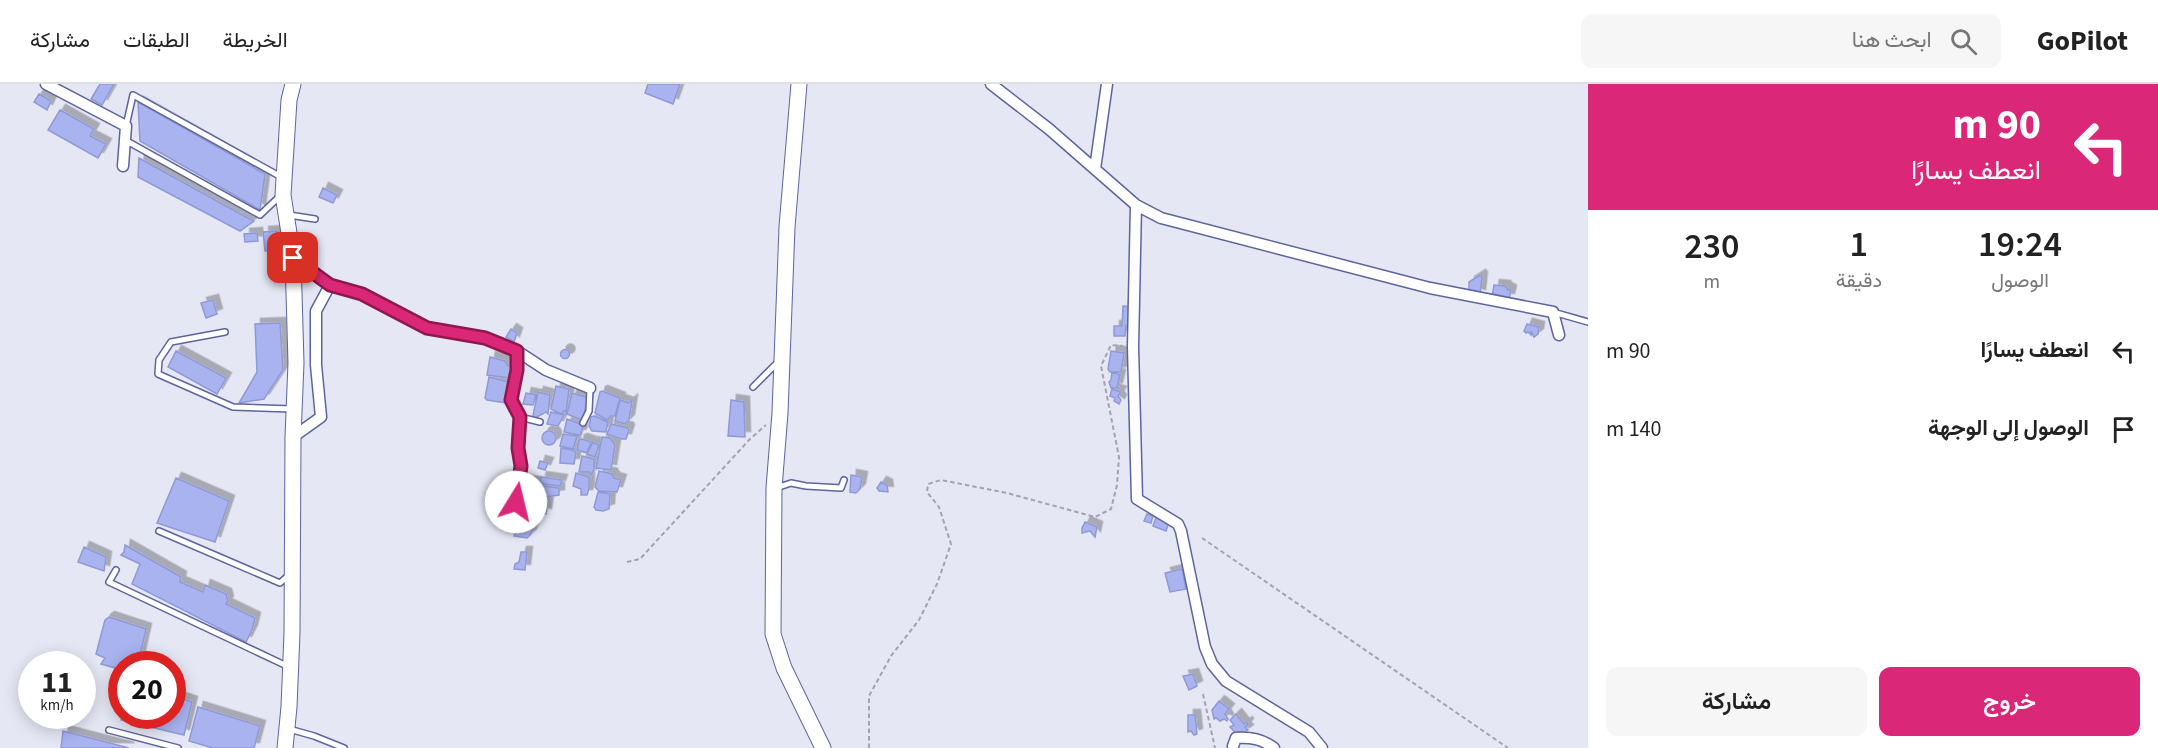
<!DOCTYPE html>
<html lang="ar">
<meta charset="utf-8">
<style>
:root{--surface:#fff;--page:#f6f6f6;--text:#222;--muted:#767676;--line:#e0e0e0;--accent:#db2777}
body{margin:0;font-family:"Source Sans 3",Vazirmatn,sans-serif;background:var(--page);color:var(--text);direction:rtl;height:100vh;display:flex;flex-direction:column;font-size:22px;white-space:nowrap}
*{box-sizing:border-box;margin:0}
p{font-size:20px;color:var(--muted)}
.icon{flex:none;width:33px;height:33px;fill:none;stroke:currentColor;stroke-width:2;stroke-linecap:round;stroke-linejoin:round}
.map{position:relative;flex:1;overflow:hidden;direction:ltr}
.details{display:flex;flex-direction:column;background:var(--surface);width:570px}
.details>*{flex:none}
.top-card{background:#db2777;color:#fff;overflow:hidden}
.speed{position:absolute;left:18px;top:567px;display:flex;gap:12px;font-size:30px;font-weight:700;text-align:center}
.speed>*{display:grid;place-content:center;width:78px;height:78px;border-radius:50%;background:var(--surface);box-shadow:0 3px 15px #0003;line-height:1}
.speed small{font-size:15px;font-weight:400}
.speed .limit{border:9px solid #d22;background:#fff;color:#111}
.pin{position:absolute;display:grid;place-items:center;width:51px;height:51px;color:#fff;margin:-26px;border-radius:12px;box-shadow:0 3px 9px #0006}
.me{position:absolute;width:66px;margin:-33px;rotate:9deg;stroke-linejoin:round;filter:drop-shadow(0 0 4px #0008)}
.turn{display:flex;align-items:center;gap:21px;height:126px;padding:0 18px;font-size:27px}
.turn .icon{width:78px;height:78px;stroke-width:2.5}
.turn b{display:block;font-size:42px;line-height:51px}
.eta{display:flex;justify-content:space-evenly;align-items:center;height:102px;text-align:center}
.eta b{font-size:36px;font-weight:600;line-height:42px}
.cta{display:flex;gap:12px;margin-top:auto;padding:12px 18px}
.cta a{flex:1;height:69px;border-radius:12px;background:var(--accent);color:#fff;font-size:24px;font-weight:600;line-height:69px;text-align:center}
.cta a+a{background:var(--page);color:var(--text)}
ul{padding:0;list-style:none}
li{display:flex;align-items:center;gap:18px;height:78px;padding:0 18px}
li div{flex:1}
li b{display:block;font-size:22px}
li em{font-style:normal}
header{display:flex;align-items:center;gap:36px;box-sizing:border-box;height:84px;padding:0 30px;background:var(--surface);border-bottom:2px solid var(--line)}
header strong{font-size:28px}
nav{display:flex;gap:33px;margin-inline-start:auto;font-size:21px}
.search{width:420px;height:54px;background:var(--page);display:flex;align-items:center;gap:15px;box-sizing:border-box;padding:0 21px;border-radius:12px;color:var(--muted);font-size:22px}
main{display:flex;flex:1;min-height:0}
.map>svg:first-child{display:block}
.building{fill:#a8b3f0;stroke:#8f9ad5;stroke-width:1.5;filter:url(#shadow)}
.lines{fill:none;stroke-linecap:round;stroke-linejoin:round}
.lane-casing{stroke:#5c659c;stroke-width:8}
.street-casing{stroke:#5c659c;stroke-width:13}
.secondary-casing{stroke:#5c659c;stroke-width:17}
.path{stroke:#a0a3b3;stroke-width:2;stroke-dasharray:4.5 3;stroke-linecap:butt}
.lane{stroke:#fff;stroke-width:5}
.street{stroke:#fff;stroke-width:10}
.secondary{stroke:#fff;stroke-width:15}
.route-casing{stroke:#8e194d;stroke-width:15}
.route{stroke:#db2777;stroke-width:10}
</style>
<header>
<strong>GoPilot</strong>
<div class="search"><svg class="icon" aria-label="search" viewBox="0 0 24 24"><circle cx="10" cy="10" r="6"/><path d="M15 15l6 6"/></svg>ابحث هنا</div>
<nav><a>الخريطة</a><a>الطبقات</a><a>مشاركة</a></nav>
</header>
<main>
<section class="details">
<div class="top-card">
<div class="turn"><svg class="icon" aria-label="left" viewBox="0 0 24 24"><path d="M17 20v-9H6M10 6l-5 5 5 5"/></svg><div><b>90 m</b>انعطف يسارًا</div></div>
</div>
<div class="eta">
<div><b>19:24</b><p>الوصول</p></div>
<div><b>1</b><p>دقيقة</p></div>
<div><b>230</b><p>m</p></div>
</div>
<ul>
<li><svg class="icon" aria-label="left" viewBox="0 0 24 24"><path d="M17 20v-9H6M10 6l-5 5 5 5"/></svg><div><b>انعطف يسارًا</b></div><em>90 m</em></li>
<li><svg class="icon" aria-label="arrive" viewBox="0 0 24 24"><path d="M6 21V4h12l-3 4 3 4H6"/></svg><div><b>الوصول إلى الوجهة</b></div><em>140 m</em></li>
</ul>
<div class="cta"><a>خروج</a><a>مشاركة</a></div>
</section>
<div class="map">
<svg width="1588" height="664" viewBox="0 0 1588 664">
<defs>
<filter id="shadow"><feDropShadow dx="5.5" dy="-5.5" stdDeviation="0" flood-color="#0004"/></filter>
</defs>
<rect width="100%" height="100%" fill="#e5e7f4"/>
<path class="building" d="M100,0H114L102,21L91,15Z
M648,0H680L673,20L645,9Z
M39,10L51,17L47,26L34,18Z
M138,18L265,90L260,126L140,57Z
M60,26L94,45L90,52L106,60L98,74L48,46Z
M139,74L246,133L254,137L240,147L138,93Z
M323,104L337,111L333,119L319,113Z
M277,147L279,166L265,167L263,148Z
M257,149L258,157L245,158L244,150Z
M1480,191L1482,193L1480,211L1469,207V198Z
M1494,201L1505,202L1508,206L1509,205L1511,207L1509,215L1492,213Z
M213,216L217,230L206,234L201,219Z
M1123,222L1133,223L1132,242L1126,241L1125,252H1114V242H1122Z
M280,239L283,286L264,315L239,319L257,288L255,240Z
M1527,240L1539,243L1538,250L1534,253L1531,247V251L1528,248L1526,249L1524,247Z
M511,245L517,249L514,258L506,253Z
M560.5 270a4.5 4.5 0 1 1 9 0a4.5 4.5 0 1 1-9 0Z
M176,267L226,294L217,310L168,283Z
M1111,267L1124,269L1121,288H1110L1108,285Z
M490,273L505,277L508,282L512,280L510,294L487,291Z
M1112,288L1120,291L1117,304H1111L1109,298L1111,296Z
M489,293L509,298L512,297L509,316L506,319L487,316L485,314Z
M556,302L569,305L566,328L564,327L561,330L551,325Z
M1112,305L1121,308L1118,312L1121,316L1119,320L1114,317L1115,314L1110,312Z
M602,307L620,314L615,332H611L607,336L595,329L600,308Z
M538,308L550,311L548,330L546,328L535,334L533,331Z
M526,309L536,311L533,321L523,320Z
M572,309L586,313L588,315L582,336L567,330Z
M620,316L628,319L632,316L629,336L625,340L615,337Z
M731,316L744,318L745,353L728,352Z
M551,328L564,331L558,342L547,340Z
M594,332L608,338L606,348L592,347L589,342L591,333Z
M567,335L583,341L581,350L579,351L564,348Z
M611,340L628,344L629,346L626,355H621L607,350Z
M542 354a7 7 0 1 1 14 0a7 7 0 1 1-14 0Z
M563,350L577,352L573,365L560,362Z
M602,353L610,354L615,361L611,386L596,384Z
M582,355L591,358L587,369L577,366L579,356Z
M593,358L599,361L595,373L587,370Z
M561,364L573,366L576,369L574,380L560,379Z
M582,372L594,375V386L591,391L589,388H579Z
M540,377L548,379L545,386L538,384Z
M599,387L612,390L614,394L621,396L617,408L599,407L595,403Z
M576,389L589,393V405L587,411H581V405L573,402Z
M851,391L862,393L860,405L856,409L850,408Z
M541,393L562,396L560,402L544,400L540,397Z
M176,394L229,417L215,458L157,439Z
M527,397L540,399L538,411L535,410L531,415L523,409Z
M881,398L887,401L888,408L879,407L877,404Z
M543,402L559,404V411L545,413L544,410H540Z
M598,408L610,410L609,425L603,427L596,426L594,423Z
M539,414L548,416L546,430L535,427Z
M521,420L534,422L532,434L519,431Z
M1147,430L1153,432L1151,439L1144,437Z
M1156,433L1169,438L1166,447L1153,442Z
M530,435V442L533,444L531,450L527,454L514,452L516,448L515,437Z
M1085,438L1097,443L1095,453L1090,447L1082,449V444Z
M125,461L181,493L180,498L203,508L205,501L226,510L228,517L226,520L255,534L252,546L246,558L132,500L140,480L121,471L124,468Z
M84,463L106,473L104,487L78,478Z
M521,468H527L525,486L514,485L515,480L519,478Z
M1182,485L1186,505L1170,508L1165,489Z
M109,533L146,545L138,580H122V586L101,580L105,574L96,570L105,536Z
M1193,590L1197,602L1189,606L1183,592Z
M172,611L192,618L184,651L121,636L122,632H172Z
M1219,617L1229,625L1225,630L1228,635L1227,637L1224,635L1220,637L1216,634L1214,635L1212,626Z
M198,623L260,642L254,664H213L189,657Z
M1236,630L1244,640L1247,638L1248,640L1245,643L1248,646L1244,649L1235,648L1230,643L1234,641L1230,636Z
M1188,631H1195L1197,650L1194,651L1191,647L1188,648Z
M63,647L129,664H61Z"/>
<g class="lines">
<g class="lane-casing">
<path id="lane" d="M126,42L133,11L283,94
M125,56L260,131L280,112
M289,131L315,135
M1553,228L1588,238
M225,248L171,258L159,276L158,290L233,323L292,325
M517,269V286L511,316L520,333L540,338
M753,303L779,277
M583,339L589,327L590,304
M776,404L791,399L806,402L841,404L844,396
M513,431L520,398L521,382L518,364L520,333
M159,447L280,499L290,490
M116,486L109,498L289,583
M289,645L314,652L344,664
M109,646L178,664"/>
</g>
<g class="street-casing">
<path id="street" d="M46,0L126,42L123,82
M991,0L1049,45L1136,121L1161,134L1430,204L1553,228L1559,251
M1095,85L1107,0
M1136,121L1133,263L1137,415L1178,440L1181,447L1205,563L1212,580L1226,597L1309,648L1322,664
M293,174L330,201
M293,353L321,333L316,281V227L330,201L362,210L427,244L485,254L517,267L546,286L590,304
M1233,662L1236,654C1251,653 1262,655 1274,664"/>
</g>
<g class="secondary-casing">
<path id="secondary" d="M799,0L787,143L780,329L774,404L773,550L784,584L823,664
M285,664L289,623L292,549L293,353L296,279L293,174L283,111L289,16L293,0"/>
</g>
<path class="path" d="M1202,454L1508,664
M627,478L640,475L750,355L766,341
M1203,610L1215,664
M869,664V612L891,572L919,536L937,500L951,460L939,423L927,408L928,400L941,396L1007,409L1095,433L1111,425L1117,401L1119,373L1101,282L1111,261L1123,262"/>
<use href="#lane" class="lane"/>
<use href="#street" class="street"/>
<use href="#secondary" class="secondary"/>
</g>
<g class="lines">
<g class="route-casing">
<path id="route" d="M293,174L330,201L362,210L427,244L485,254L517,267V286L511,316L520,333L518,364L521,382L516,418"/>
</g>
<use href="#route" class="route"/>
</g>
</svg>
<div class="speed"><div>11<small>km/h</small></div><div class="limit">20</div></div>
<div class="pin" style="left:293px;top:174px;background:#d93025"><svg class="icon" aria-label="arrive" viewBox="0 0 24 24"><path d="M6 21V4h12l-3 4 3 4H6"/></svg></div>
<svg class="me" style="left:516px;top:418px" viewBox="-20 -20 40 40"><circle r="19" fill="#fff"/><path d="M0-13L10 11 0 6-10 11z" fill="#db2777"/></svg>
</div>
</main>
